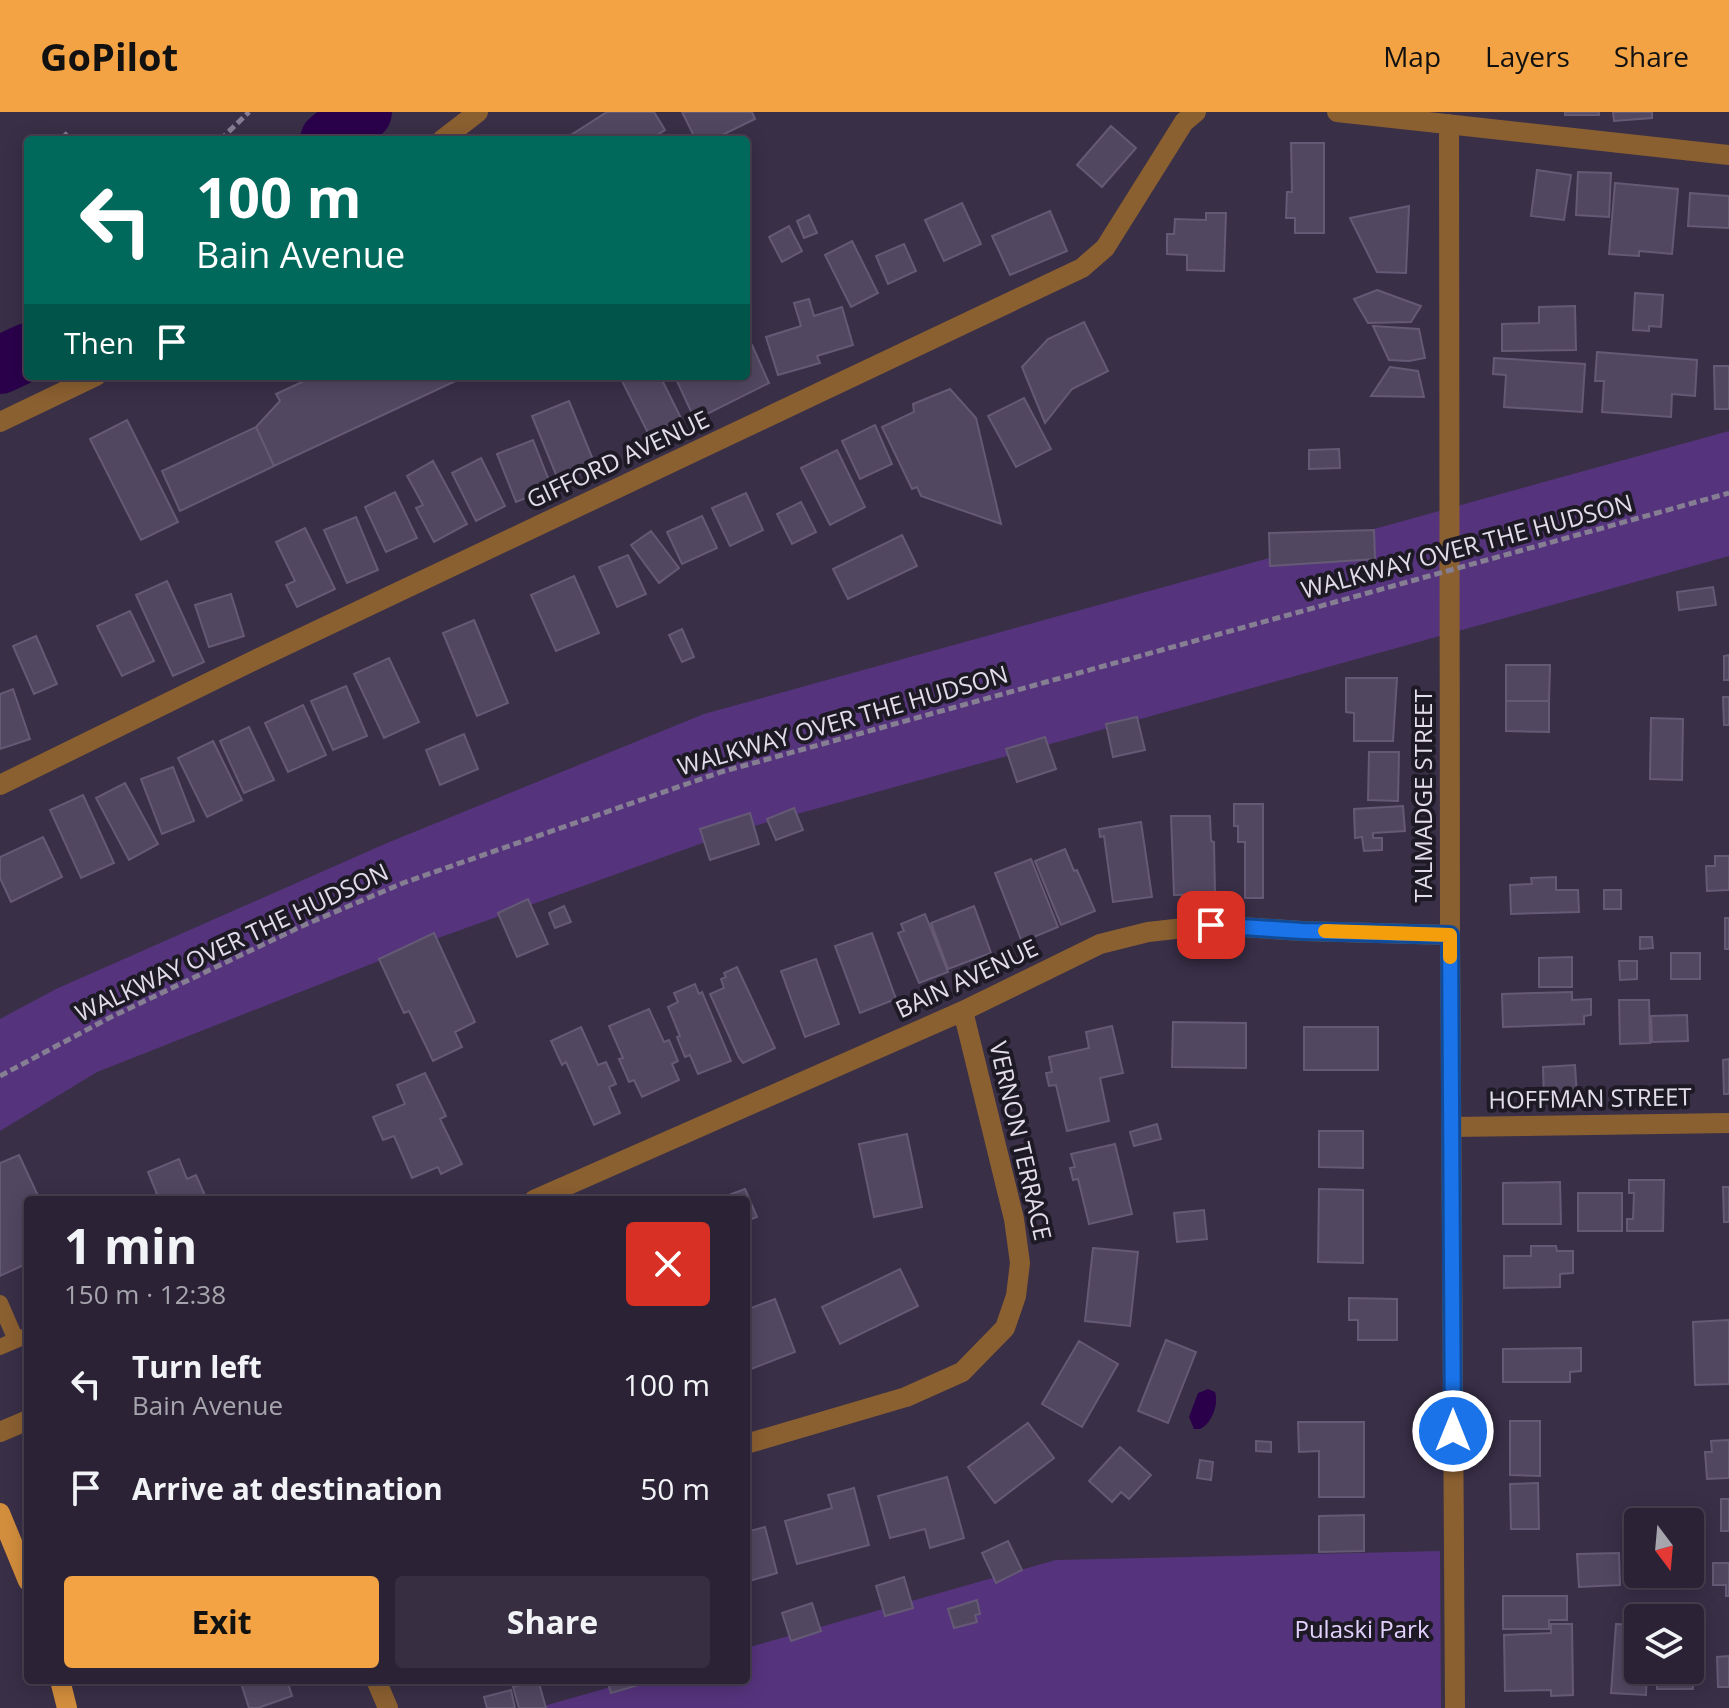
<!DOCTYPE html>
<meta charset="utf-8">
<style>
:root{--surface:#2b2335;--page:#372f41;--text:#f1f3f6;--muted:#a6a4ad;--line:#474050;--accent:#f4a344}
body{margin:0;font-family:"Open Sans",sans-serif;background:var(--page);color:var(--text);height:100vh;display:flex;flex-direction:column;font-size:30px;white-space:nowrap}
*{box-sizing:border-box;margin:0}
p{font-size:26px;color:var(--muted)}
.icon{flex:none;width:44px;height:44px;fill:none;stroke:currentColor;stroke-width:2;stroke-linecap:round;stroke-linejoin:round}
.map{position:relative;flex:1;overflow:hidden}
.sheet{position:absolute;left:24px;top:1084px;width:726px;height:488px;display:flex;flex-direction:column;background:var(--surface);border-radius:8px;box-shadow:0 4px 20px #0003,0 0 0 2px var(--line)}
.sheet>*{flex:none}
.hud{position:absolute;left:24px;top:24px;width:726px;height:244px;border-radius:8px;box-shadow:0 4px 20px #0003,0 0 0 2px var(--line);background:#00695c;color:#fff;overflow:hidden}
.needle{width:52px;rotate:164deg}
.buttons{position:absolute;left:1624px;top:1396px;display:grid;gap:16px}
.buttons a{display:grid;place-items:center;width:80px;height:80px;border-radius:8px;background:var(--surface);box-shadow:0 4px 20px #0003,0 0 0 2px var(--line);font-size:40px}
.pin{position:absolute;display:grid;place-items:center;width:68px;height:68px;color:#fff;margin:-34px;border-radius:16px;box-shadow:0 4px 12px #0006}
.me{position:absolute;width:88px;margin:-44px;rotate:0deg;stroke-linejoin:round;filter:drop-shadow(0 0 6px #0008)}
.turn{display:flex;align-items:center;gap:28px;height:168px;padding:0 40px;font-size:36px}
.turn .icon{width:104px;height:104px;stroke-width:2.5}
.turn b{display:block;font-size:56px;line-height:68px}
.then{display:flex;align-items:center;height:76px;padding:0 40px;background:#0003;gap:16px;font-size:30px}
.round{display:grid;place-items:center;flex:none;width:84px;height:84px;border-radius:8px;background:var(--page)}
.summary{display:flex;align-items:center;justify-content:space-between;height:136px;padding:0 40px}
h1{font-size:48px;font-weight:700;line-height:60px}
.action{display:flex;gap:16px;margin-top:auto;padding:16px 40px}
.action a{flex:1;height:92px;border-radius:8px;background:var(--accent);color:#111;font-size:32px;font-weight:700;line-height:92px;text-align:center}
.action a+a{background:var(--page);color:var(--text)}
ul{padding:0;list-style:none}
li{display:flex;align-items:center;gap:24px;height:104px;padding:0 40px}
li div{flex:1}
li b{display:block;font-size:30px}
li em{font-style:normal}
header{display:flex;align-items:center;gap:48px;box-sizing:border-box;height:112px;padding:0 40px;background:var(--accent);color:#111}
header strong{font-size:38px}
nav{display:flex;gap:44px;margin-inline-start:auto;font-size:28px}
.map>svg:first-child{display:block}
.green{fill:#56347d}
.water{fill:#2a004b}
.lines{fill:none;stroke-linecap:round;stroke-linejoin:round}
.river{stroke:#2a004b;stroke-width:58}
.building{fill:#524761;stroke:#655a75;stroke-width:2}
.path{stroke:#867e92;stroke-width:5;stroke-dasharray:8 4;stroke-linecap:butt}
.lane{stroke:#8b6031;stroke-width:16}
.street{stroke:#8b6031;stroke-width:20}
.primary{stroke:#d38e3d;stroke-width:20}
.path-bridge{stroke:#867e92;stroke-width:5;stroke-dasharray:8 4;stroke-linecap:butt}
.route-casing{stroke:#114b97;stroke-width:20}
.route{stroke:#1a73e8;stroke-width:14}
.slow{stroke:#f59e0b;stroke-width:14}
.labels{text-anchor:middle;stroke-width:8;stroke-linejoin:round;paint-order:stroke}
.street-label{font-size:24px;fill:#e2dceb;stroke:#1e1a25}
.park-label{font-size:24px;fill:#e2d1fd;stroke:#1e1a25}
</style>
<header>
<strong>GoPilot</strong>
<nav><a>Map</a><a>Layers</a><a>Share</a></nav>
</header>
<div class="map">
<svg width="1729" height="1596" viewBox="0 0 1729 1596">
<rect width="100%" height="100%" fill="#392f47"/>
<path class="green" d="M1729,319V444L736,719L427,830L97,960L0,1019V907L56,877L387,731L704,602Z
M1440,1439L1441,1596H537L635,1568H746V1536L1056,1448Z"/>
<path class="water" d="M1208,1277L1215,1280C1219,1292 1212,1311 1200,1317H1194L1189,1305L1198,1281Z"/>
<g class="lines">
<path class="river" d="M329,28L363,0
M0,253L28,240"/>
</g>
<path class="building" d="M607,0H654L665,18L650,28H563Z
M682,0H752L755,7L712,28H696Z
M1565,0H1599V3H1565Z
M1613,0H1652V6L1614,9Z
M1111,14L1136,36L1102,75L1077,53Z
M1291,31H1324V121H1295V106H1286L1287,80H1292Z
M1537,58L1571,63L1564,108L1531,104Z
M1578,60L1611,61L1609,105L1576,103Z
M1615,71L1678,77L1672,142L1639,139V144L1609,142Z
M1690,81L1729,84V116L1688,114Z
M962,91L981,132L944,149L925,108Z
M1409,94L1406,161L1377,160L1350,106Z
M1050,99L1067,139L1010,163L992,124Z
M1206,101H1226L1224,159L1187,158V143L1167,142V122H1174L1175,107L1206,108Z
M809,103L817,121L804,126L797,109Z
M789,114L802,139L782,150L769,125Z
M852,129L878,181L851,195L825,143Z
M904,132L916,159L888,172L876,144Z
M1377,178L1421,194L1411,210L1368,211L1354,187Z
M1635,181L1663,183L1661,215L1649,214V219L1633,218Z
M809,187L814,204L842,195L853,233L817,244L820,251L778,263L766,225L801,214L794,191Z
M1575,194L1576,238L1502,239V212L1539,211V195Z
M1084,210L1108,259L1072,277L1045,311L1022,255L1048,227Z
M1373,214L1419,217L1425,246L1409,249L1389,248Z
M752,233L769,271L695,308L676,267L683,264H746V236Z
M1597,240L1697,248L1695,284L1672,282L1671,305L1602,300L1604,269H1595Z
M1494,246L1585,252L1582,300L1504,295L1506,263L1493,262Z
M1714,254H1729V297H1715Z
M1390,255L1418,259L1424,285L1371,284Z
M315,264H461L462,266L274,354L256,315L280,289L276,282Z
M632,264H660L684,312L652,329L622,269Z
M950,277L976,306L1001,412L921,384L917,375L912,377L882,315L914,300L913,292Z
M1024,286L1051,337L1016,355L988,304Z
M569,289L596,355L559,370L532,304Z
M127,308L178,410L141,428L90,327Z
M875,313L892,352L860,367L842,329Z
M256,315L274,354L180,399L162,359Z
M533,328L552,376L516,390L497,342Z
M1339,337L1340,356L1309,357V338Z
M837,338L865,395L830,413L801,356Z
M481,346L505,394L476,409L452,361Z
M433,349L467,412L434,430L416,396L423,393L407,364Z
M395,380L417,426L386,440L365,395Z
M746,381L763,418L730,434L712,396Z
M801,390L816,420L792,432L777,402Z
M702,404L717,436L682,452L667,420Z
M356,405L378,458L347,471L324,418Z
M305,416L335,477L297,495L286,473L295,469L276,430Z
M1374,418L1375,447L1270,454L1269,421Z
M651,419L679,456L659,471L631,433Z
M902,423L917,454L848,487L833,457Z
M628,443L646,482L617,495L599,455Z
M574,464L599,521L556,539L531,483Z
M167,469L204,550L173,564L136,483Z
M1713,475L1716,493L1679,498L1677,480Z
M231,482L244,524L209,535L195,493Z
M130,499L154,549L122,564L97,514Z
M474,508L508,591L477,604L443,521Z
M682,517L694,545L682,550L669,523Z
M36,524L57,572L34,582L13,534Z
M1729,543V568H1724V544Z
M389,546L419,610L384,626L354,562Z
M1506,553H1550L1549,589H1506Z
M1346,566H1397L1393,629H1354V601L1346,600Z
M346,574L367,624L333,638L311,589Z
M13,577L30,627L0,637V582Z
M1723,585H1729V613H1724Z
M1506,589H1549V620L1506,619Z
M303,593L326,643L288,660L265,611Z
M1137,605L1145,638L1113,645L1106,612Z
M1651,606L1683,607L1682,668L1650,667Z
M249,615L274,668L244,681L220,629Z
M464,622L478,657L440,673L426,638Z
M1045,625L1056,657L1017,670L1006,637Z
M213,629L242,688L207,705L178,646Z
M1369,640H1399L1398,689L1368,688Z
M173,655L194,709L162,722L141,667Z
M125,671L158,732L129,748L96,686Z
M83,683L114,751L81,766L50,698Z
M1234,692H1263V786H1245V730H1238V714H1234Z
M1403,694L1405,719L1373,721V726H1382V738L1364,739L1362,725L1355,726L1354,697Z
M794,696L803,718L776,728L767,707Z
M750,701L759,732L710,748L700,717Z
M1171,704H1210L1211,729L1214,730L1215,782L1174,783Z
M1141,710L1152,785L1113,790L1104,724L1100,725L1099,717Z
M43,725L62,765L11,790L0,766V745Z
M1065,737L1074,759L1077,758L1095,799L1061,813L1035,749Z
M1715,744H1729V778L1707,779L1706,754H1715Z
M1031,747L1058,815L1022,830L995,761Z
M1556,765V778H1578L1579,800L1511,802L1510,773L1532,772L1531,766Z
M1604,778H1621V797H1604Z
M528,787L548,832L517,845L498,801Z
M564,794L571,810L555,816L549,801Z
M974,794L991,841L948,857L931,811Z
M925,802L948,860L919,871L898,821L904,819L901,812Z
M1725,806H1729V837H1725Z
M434,821L475,910L455,920L462,935L433,949L409,899L404,901L379,847Z
M872,821L896,887L860,901L835,834Z
M1640,825H1652L1653,836L1640,837Z
M1671,841H1700V867H1671Z
M1572,845V875H1539V846Z
M816,847L839,912L805,925L781,859Z
M1619,849H1637V867L1620,868Z
M737,855L775,936L743,951L738,944L710,882L724,876L721,867L726,865L724,861Z
M695,872L699,882L702,880L731,949L698,962L690,943L685,945L677,925L680,924L668,895L678,890L674,881Z
M1572,880V888L1591,887V903L1584,904V912L1503,915L1502,882Z
M1619,888H1649L1650,931L1620,932Z
M649,897L664,930L669,928L678,949L672,952L679,968L642,985L634,968L629,970L619,947L623,946L609,914Z
M1687,903L1688,929L1652,930L1651,904Z
M1173,910L1246,911V956L1172,955Z
M1112,914L1123,961L1100,966L1109,1009L1067,1019L1056,973L1049,974L1046,961L1052,960L1049,945L1089,936L1086,920Z
M581,915L598,953L606,950L616,972L609,975L620,1001L594,1013L566,950L562,953L551,929Z
M1304,915H1378V958H1304Z
M1729,947V982H1724L1723,948Z
M1575,953L1577,985L1544,987L1543,955Z
M425,961L446,1004L440,1007L462,1052L441,1062L438,1055L412,1066L394,1024L383,1028L373,1005L405,992L397,973Z
M1157,1012L1161,1027L1134,1034L1130,1020Z
M1319,1019H1363V1056L1319,1055Z
M907,1022L922,1095L874,1105L859,1032Z
M1115,1032L1132,1102L1089,1112L1078,1067L1073,1068L1070,1056L1075,1055L1071,1042Z
M19,1043L40,1088H28V1151L0,1164V1051Z
M179,1047L187,1067L196,1063L207,1088H143L157,1082L148,1060Z
M1629,1068H1664L1663,1119H1627V1107H1633L1634,1081H1629Z
M1560,1070L1561,1112H1503V1071Z
M1723,1075H1729V1110H1724Z
M745,1077L757,1105L746,1109V1088H733L731,1082Z
M1319,1077L1363,1078V1151L1318,1150Z
M1578,1081H1622V1119H1578Z
M1204,1098L1207,1127L1177,1130L1174,1101Z
M1531,1134H1556L1557,1139H1573V1161L1560,1162V1175L1504,1176V1144H1531Z
M1093,1136L1138,1140L1130,1214L1085,1209Z
M900,1157L918,1194L840,1232L822,1195Z
M1349,1186L1397,1187V1228H1358V1208H1349Z
M775,1187L795,1240L746,1259V1198Z
M1729,1208V1272L1695,1273L1693,1210Z
M1166,1228L1196,1240L1168,1311L1138,1299Z
M1079,1229L1118,1252L1082,1315L1042,1292Z
M1581,1236V1259L1570,1260V1270H1503V1237Z
M1510,1309H1540V1364L1510,1363Z
M1298,1310H1364V1385H1319V1339L1299,1340Z
M1028,1311L1054,1346L995,1391L968,1355Z
M1729,1328V1366L1707,1367L1705,1340H1712L1711,1329Z
M1256,1329L1271,1330V1340L1256,1339Z
M1120,1335L1151,1363L1129,1387L1121,1380L1112,1390L1089,1369Z
M1200,1348L1213,1350L1211,1368L1197,1366Z
M947,1365L964,1426L930,1436L925,1417L890,1426L878,1384Z
M1538,1371L1539,1417H1511L1510,1372Z
M854,1376L869,1433L797,1452L785,1409L832,1396L828,1383Z
M1721,1387H1729V1419H1721Z
M1364,1403V1439L1319,1440V1404Z
M765,1415L777,1461L746,1470V1420Z
M1008,1429L1022,1458L996,1471L982,1441Z
M1619,1441L1620,1473L1579,1475L1577,1442Z
M1713,1451H1729V1484H1726V1473H1713Z
M904,1465L913,1496L885,1504L876,1474Z
M1503,1484H1567V1508H1549V1517H1503Z
M977,1488L980,1502L975,1503L977,1510L954,1516L948,1497Z
M812,1491L821,1519L791,1529L782,1501Z
M1551,1512H1572L1573,1583L1551,1584V1578L1505,1579L1504,1523L1551,1521Z
M1616,1512L1638,1513V1558H1647L1646,1583L1611,1581Z
M1690,1529H1692L1693,1577H1657V1558H1690Z
M1729,1544V1575H1718L1717,1545Z
M240,1568H287L292,1584L258,1596H249Z
M538,1568L546,1596H519L513,1575Z
M607,1568H637L638,1573L611,1581Z
M511,1578L515,1596H487L484,1585Z"/>
<g class="lines">
<path class="path" d="M64,21L71,28
M220,28L249,0"/>
<path class="lane" d="M0,1191L16,1228
M0,1235L28,1223"/>
<path class="street" d="M1337,0L1729,43
M1449,12L1450,823L1455,1596
M442,28L478,0
M0,310L96,264
M0,673L259,546L1082,156L1105,136L1184,10L1196,0
M1451,1015L1729,1011
M534,1088L963,899L1100,832L1148,820L1211,813L1302,819L1450,823
M0,1320L28,1308
M746,1332L906,1285L962,1260L1005,1216L1016,1184L1020,1151L1014,1107L963,899
M376,1568L388,1596"/>
<path class="primary" d="M0,1401L28,1469
M60,1568L67,1596"/>
<path class="path-bridge" d="M0,964L109,906L302,814L403,771L721,660L1729,381"/>
</g>
<g class="lines">
<g class="route-casing">
<path id="route" d="M1211,813L1302,819L1450,823L1453,1319"/>
</g>
<use href="#route" class="route"/>
<path class="slow" d="M1325,819L1450,823V845"/>
</g>
<g class="labels">
<g class="street-label">
<text transform="translate(618 348) rotate(-25)" y="8">GIFFORD AVENUE</text>
<text transform="translate(1467 435) rotate(-15)" y="8">WALKWAY OVER THE HUDSON</text>
<text transform="translate(843 609) rotate(-16)" y="8">WALKWAY OVER THE HUDSON</text>
<text transform="translate(1424 684) rotate(-90)" y="8">TALMADGE STREET</text>
<text transform="translate(232 831) rotate(-25)" y="8">WALKWAY OVER THE HUDSON</text>
<text transform="translate(967 867) rotate(-25)" y="8">BAIN AVENUE</text>
<text transform="translate(1590 987) rotate(-1)" y="8">HOFFMAN STREET</text>
<text transform="translate(1020 1029) rotate(77)" y="8">VERNON TERRACE</text>
</g>
<g class="park-label">
<text x="1362" y="1526">Pulaski Park</text>
</g>
</g>
</svg>
<div class="buttons">
<a><svg class="needle" viewBox="-14 -14 28 28"><path d="M0-13l5 13h-10z" fill="#e53935"/><path d="M0 13l5-13h-10z" fill="#a6a4ad"/></svg></a>
<a><svg class="icon" aria-label="layers" viewBox="0 0 24 24"><path d="M12 4l9 5-9 5-9-5zM3 14l9 5 9-5"/></svg></a>
</div>
<div class="pin" style="left:1211px;top:813px;background:#d93025"><svg class="icon" aria-label="arrive" viewBox="0 0 24 24"><path d="M6 21V4h12l-3 4 3 4H6"/></svg></div>
<svg class="me" style="left:1453px;top:1319px" viewBox="-20 -20 40 40"><circle r="17" fill="#1a73e8" stroke="#fff" stroke-width="3"/><path d="M0-11L8 9 0 5-8 9z" fill="#fff"/></svg>
<div class="hud">
<div class="turn"><svg class="icon" aria-label="left" viewBox="0 0 24 24"><path d="M17 20v-9H6M10 6l-5 5 5 5"/></svg><div><b>100 m</b>Bain Avenue</div></div>
<div class="then">Then<svg class="icon" aria-label="arrive" viewBox="0 0 24 24"><path d="M6 21V4h12l-3 4 3 4H6"/></svg></div>
</div>
<section class="sheet">
<div class="summary"><div><h1>1 min</h1><p>150 m · 12:38</p></div><a class="round" style="background:#d93025;color:#fff"><svg class="icon" aria-label="close" viewBox="0 0 24 24"><path d="M6 6l12 12M18 6L6 18"/></svg></a></div>
<ul>
<li><svg class="icon" aria-label="left" viewBox="0 0 24 24"><path d="M17 20v-9H6M10 6l-5 5 5 5"/></svg><div><b>Turn left</b><p>Bain Avenue</p></div><em>100 m</em></li>
<li><svg class="icon" aria-label="arrive" viewBox="0 0 24 24"><path d="M6 21V4h12l-3 4 3 4H6"/></svg><div><b>Arrive at destination</b></div><em>50 m</em></li>
</ul>
<div class="action"><a>Exit</a><a>Share</a></div>
</section>
</div>
